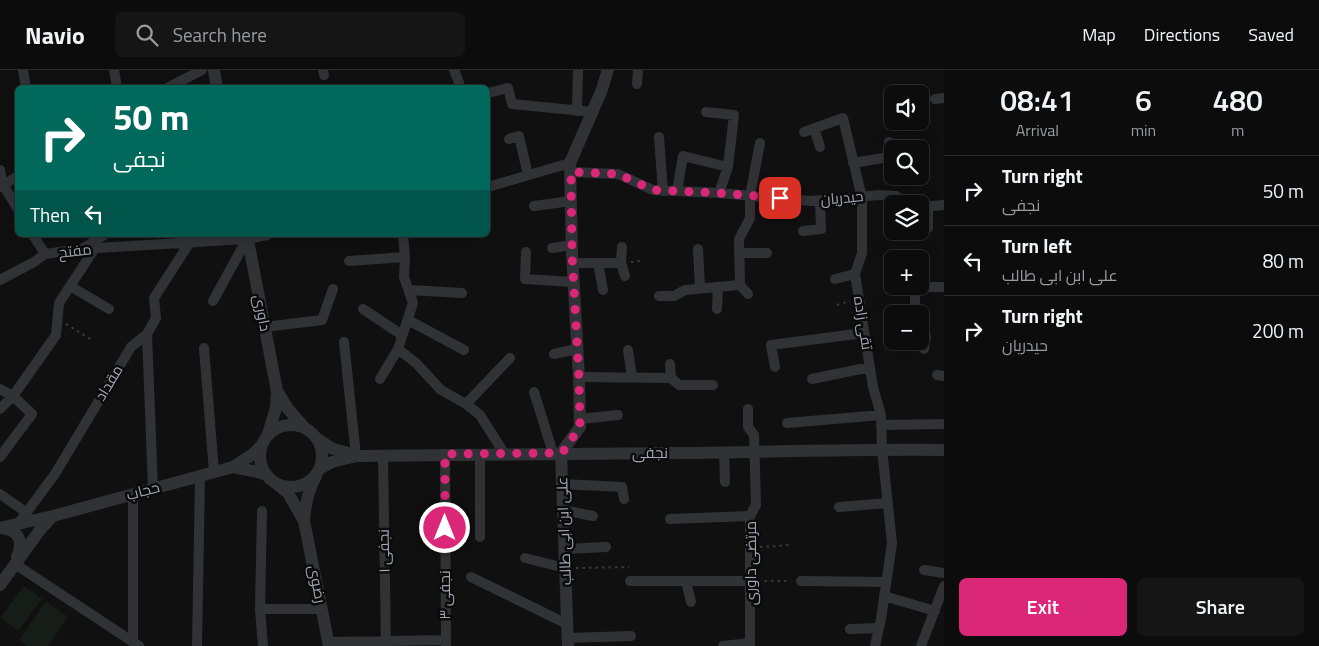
<!DOCTYPE html>
<meta charset="utf-8">
<style>
:root{--surface:#0c0c0d;--page:#151516;--text:#f1f3f6;--muted:#9a9b9d;--line:#2c2c2e;--accent:#db2777}
body{margin:0;font-family:"Titillium Web",Cairo,sans-serif;background:var(--page);color:var(--text);height:100vh;display:flex;flex-direction:column;font-size:19px;white-space:nowrap}
*{box-sizing:border-box;margin:0}
p{font-size:16px;color:var(--muted)}
.icon{flex:none;width:28px;height:28px;fill:none;stroke:currentColor;stroke-width:2;stroke-linecap:round;stroke-linejoin:round}
.map{position:relative;flex:1;overflow:hidden}
.panel{display:flex;flex-direction:column;background:var(--surface);width:375px}
.panel>*{flex:none}
.banner{position:absolute;left:15px;top:15px;width:475px;height:152px;border-radius:8px;box-shadow:0 5px 20px #0002,0 0 0 1px var(--line);background:#00695c;color:#fff;overflow:hidden}
.tools{position:absolute;left:884px;top:15px;display:grid;gap:10px}
.tools a{display:grid;place-items:center;width:45px;height:45px;border-radius:8px;background:var(--surface);box-shadow:0 5px 20px #0002,0 0 0 1px var(--line);font-size:25px}
.pin{position:absolute;display:grid;place-items:center;width:42px;height:42px;color:#fff;margin:-21px;border-radius:10px;box-shadow:0 2px 8px #0006}
.me{position:absolute;width:55px;margin:-28px;rotate:0deg;stroke-linejoin:round;filter:drop-shadow(0 0 4px #0008)}
.turn{display:flex;align-items:center;gap:18px;height:105px;padding:0 15px;font-size:22px}
.turn .icon{width:65px;height:65px;stroke-width:2.5}
.turn b{display:block;font-size:35px;line-height:42px}
.then{display:flex;align-items:center;height:48px;padding:0 15px;background:#0003;gap:10px;font-size:19px}
.eta{display:flex;justify-content:space-evenly;align-items:center;height:85px;text-align:center}
.eta b{font-size:30px;font-weight:600;line-height:35px}
.cta{display:flex;gap:10px;margin-top:auto;padding:10px 15px}
.cta a{flex:1;height:58px;border-radius:8px;background:var(--accent);color:#fff;font-size:20px;font-weight:600;line-height:58px;text-align:center}
.cta a+a{background:var(--page);color:var(--text)}
ul{padding:0;list-style:none}
li{display:flex;align-items:center;gap:15px;height:70px;padding:0 15px;border-top:1px solid var(--line)}
li div{flex:1}
li b{display:block;font-size:19px}
li em{font-style:normal}
header{display:flex;align-items:center;gap:30px;box-sizing:border-box;height:70px;padding:0 25px;background:var(--surface);border-bottom:1px solid var(--line)}
header strong{font-size:24px}
nav{display:flex;gap:28px;margin-inline-start:auto;font-size:18px}
.search{width:350px;height:45px;background:var(--page);display:flex;align-items:center;gap:12px;box-sizing:border-box;padding:0 18px;border-radius:8px;color:var(--muted);font-size:19px}
main{display:flex;flex:1;min-height:0}
.map>svg:first-child{display:block}
.green{fill:#161c17}
.lines{fill:none;stroke-linecap:round;stroke-linejoin:round}
.path{stroke:#37393d;stroke-width:2;stroke-dasharray:2.5 4;stroke-linecap:butt}
.minor{stroke:#313236;stroke-width:10}
.tertiary{stroke:#313236;stroke-width:12}
.route{stroke:#db2777;stroke-width:9;stroke-dasharray:0 16.2}
.labels{text-anchor:middle;stroke-width:5;stroke-linejoin:round;paint-order:stroke}
.street-label{font-size:15px;fill:#a0a7b3;stroke:#0b0b0c}
</style>
<header>
<strong>Navio</strong>
<div class="search"><svg class="icon" aria-label="search" viewBox="0 0 24 24"><circle cx="10" cy="10" r="6"/><path d="M15 15l6 6"/></svg>Search here</div>
<nav><a>Map</a><a>Directions</a><a>Saved</a></nav>
</header>
<main>
<div class="map">
<svg width="944" height="576" viewBox="0 0 944 576">
<rect width="100%" height="100%" fill="#101011"/>
<path class="green" d="M24,516L42,529L18,561L0,548Z
M46,531L68,547L48,576H27L19,570Z"/>
<g class="lines">
<path class="path" d="M631,192L641,191
M837,235L850,231
M66,254L92,270
M760,477L790,475
M576,498L629,497
M758,511H791"/>
<path class="minor" d="M23,0L26,18
M114,0L117,18
M323,0L324,5
M454,0L461,18
M637,14L638,0
M167,18L202,0
M488,23L508,18L512,34L593,42
M935,29L944,28
M577,41L578,0
M706,42L734,45L728,97L719,123
M814,58L820,77
M804,62L843,48L862,128V183L855,204L873,317L881,345L882,379L892,473L881,549L875,576
M659,67L663,121
M509,69L519,66L528,105
M853,93L889,87V72
M0,100L3,115L18,139
M571,102L618,104L653,120L719,123L811,131L879,125L896,126L906,134
M0,117L18,106
M488,117L570,93
M677,121L683,86L728,97
M534,136L571,131
M928,136V158
M920,137L944,135
M803,161L821,159L820,130
M33,165L45,184
M403,165L405,187L404,207L413,233L398,279L416,293L441,320L466,334L480,345L504,383
M552,178L572,175
M82,179L104,165
M698,179L700,218
M526,182L525,209L573,212
M739,183H767
M349,191L405,187
M573,193H621L625,206
M598,193L603,220
M621,193L622,177
M835,209L855,204
M0,210L34,192L45,184L81,179L247,169L267,165
M740,215L748,224
M70,216L109,239
M409,220L462,223
M659,226H674L685,220L740,215L739,169L750,148V126L760,73
M213,231L247,169
M363,239L402,265
M717,239L718,217
M915,244V217H944
M408,250L464,280
M265,257L322,250L333,219
M920,263L926,266L924,279
M147,264L153,419
M344,272L356,386
M204,278L214,402
M628,280L632,307
M554,284L577,279
M670,294L671,308
M775,297L771,275L864,263
M937,305L944,306
M579,307L671,308L679,315H713
M380,309L398,279
M812,309L870,297
M0,319L13,326L32,344L0,387
M534,322L553,383
M466,334L510,288
M0,339L13,326L56,265L59,233L95,178
M748,339V357L754,365L756,435L750,446V576
M580,349L618,345
M787,353L881,345
M881,355L944,354
M724,382L725,412
M445,384L446,576
M480,384V467
M383,385L386,576
M562,414L622,417L624,429
M0,424L27,443
M133,424V572
M839,437L888,433
M563,440L593,446
M262,441L260,539L263,576
M670,449L750,446
M18,454L55,404L131,277L147,264L156,248L154,228L190,172
M565,479L606,477
M525,488L565,498
M15,494L139,576
M924,500L944,503
M471,507L567,554
M630,511H750
M686,511L691,532
M801,511L886,512
M884,526L935,541
M260,539H322
M850,559L879,558
M568,568L631,566
M328,572L446,570
M197,576L200,406
M723,576L750,573
M921,576L944,516"/>
<path class="tertiary" d="M214,0L217,18
M247,165L277,321L276,338L268,364
M277,321L288,339L304,357
M260 386a31 31 0 1 1 62 0a31 31 0 1 1-62 0Z
M316,368L331,378L354,385
M233,397L258,402L267,405
M319,399L332,392L356,386C465,384 574,384 682,383C770,382 857,379 944,380
M316,406C308,421 305,434 304,451L329,576
M278,415L288,423L304,451
M0,458L53,446L233,397L253,384L261,376
M1,458C19,460 24,471 17,487
M0,515L40,460L53,446
M568,576L561,383L580,357L579,307L572,184L570,93L601,22L608,0"/>
</g>
<g class="lines">
<path class="route" d="M445,458V384L562,383L580,357L579,307L572,184L571,102L618,104L653,120L719,123L780,128"/>
</g>
<g class="labels">
<g class="street-label">
<text transform="translate(842 128) rotate(-5)" y="5">حیدریان</text>
<text transform="translate(75 181) rotate(-6)" y="5">مفتح</text>
<text transform="translate(262 243) rotate(79)" y="5">داوری</text>
<text transform="translate(863 253) rotate(81)" y="5">تقی زاده</text>
<text transform="translate(109 313) rotate(-59)" y="5">مقداد</text>
<text x="650" y="388">نجفی</text>
<text transform="translate(143 421) rotate(-15)" y="5">حجاب</text>
<text transform="translate(564 461) rotate(-92)" y="5">علی ابن ابی طالب</text>
<text transform="translate(384 481) rotate(-91)" y="5">نجفی ۱</text>
<text transform="translate(751 493) rotate(-90)" y="5">مرتضی داوری</text>
<text transform="translate(317 514) rotate(79)" y="5">رضوی</text>
<text transform="translate(445 525) rotate(-90)" y="5">نجفی ۳</text>
</g>
</g>
</svg>
<div class="tools">
<a><svg class="icon" aria-label="sound" viewBox="0 0 24 24"><path d="M4 9h4l5-4v14l-5-4H4zM17 9q2 3 0 6"/></svg></a>
<a><svg class="icon" aria-label="search" viewBox="0 0 24 24"><circle cx="10" cy="10" r="6"/><path d="M15 15l6 6"/></svg></a>
<a><svg class="icon" aria-label="layers" viewBox="0 0 24 24"><path d="M12 4l9 5-9 5-9-5zM3 14l9 5 9-5"/></svg></a>
<a>+</a>
<a>−</a>
</div>
<div class="pin" style="left:780px;top:128px;background:#d93025"><svg class="icon" aria-label="arrive" viewBox="0 0 24 24"><path d="M6 21V4h12l-3 4 3 4H6"/></svg></div>
<svg class="me" style="left:445px;top:458px" viewBox="-20 -20 40 40"><circle r="17" fill="#db2777" stroke="#fff" stroke-width="3"/><path d="M0-11L8 9 0 5-8 9z" fill="#fff"/></svg>
<div class="banner">
<div class="turn"><svg class="icon" aria-label="right" viewBox="0 0 24 24"><path d="M7 20v-9h11M14 6l5 5-5 5"/></svg><div><b>50 m</b>نجفی</div></div>
<div class="then">Then<svg class="icon" aria-label="left" viewBox="0 0 24 24"><path d="M17 20v-9H6M10 6l-5 5 5 5"/></svg></div>
</div>
</div>
<section class="panel">
<div class="eta">
<div><b>08:41</b><p>Arrival</p></div>
<div><b>6</b><p>min</p></div>
<div><b>480</b><p>m</p></div>
</div>
<ul>
<li><svg class="icon" aria-label="right" viewBox="0 0 24 24"><path d="M7 20v-9h11M14 6l5 5-5 5"/></svg><div><b>Turn right</b><p>نجفی</p></div><em>50 m</em></li>
<li><svg class="icon" aria-label="left" viewBox="0 0 24 24"><path d="M17 20v-9H6M10 6l-5 5 5 5"/></svg><div><b>Turn left</b><p>علی ابن ابی طالب</p></div><em>80 m</em></li>
<li><svg class="icon" aria-label="right" viewBox="0 0 24 24"><path d="M7 20v-9h11M14 6l5 5-5 5"/></svg><div><b>Turn right</b><p>حیدریان</p></div><em>200 m</em></li>
</ul>
<div class="cta"><a>Exit</a><a>Share</a></div>
</section>
</main>
